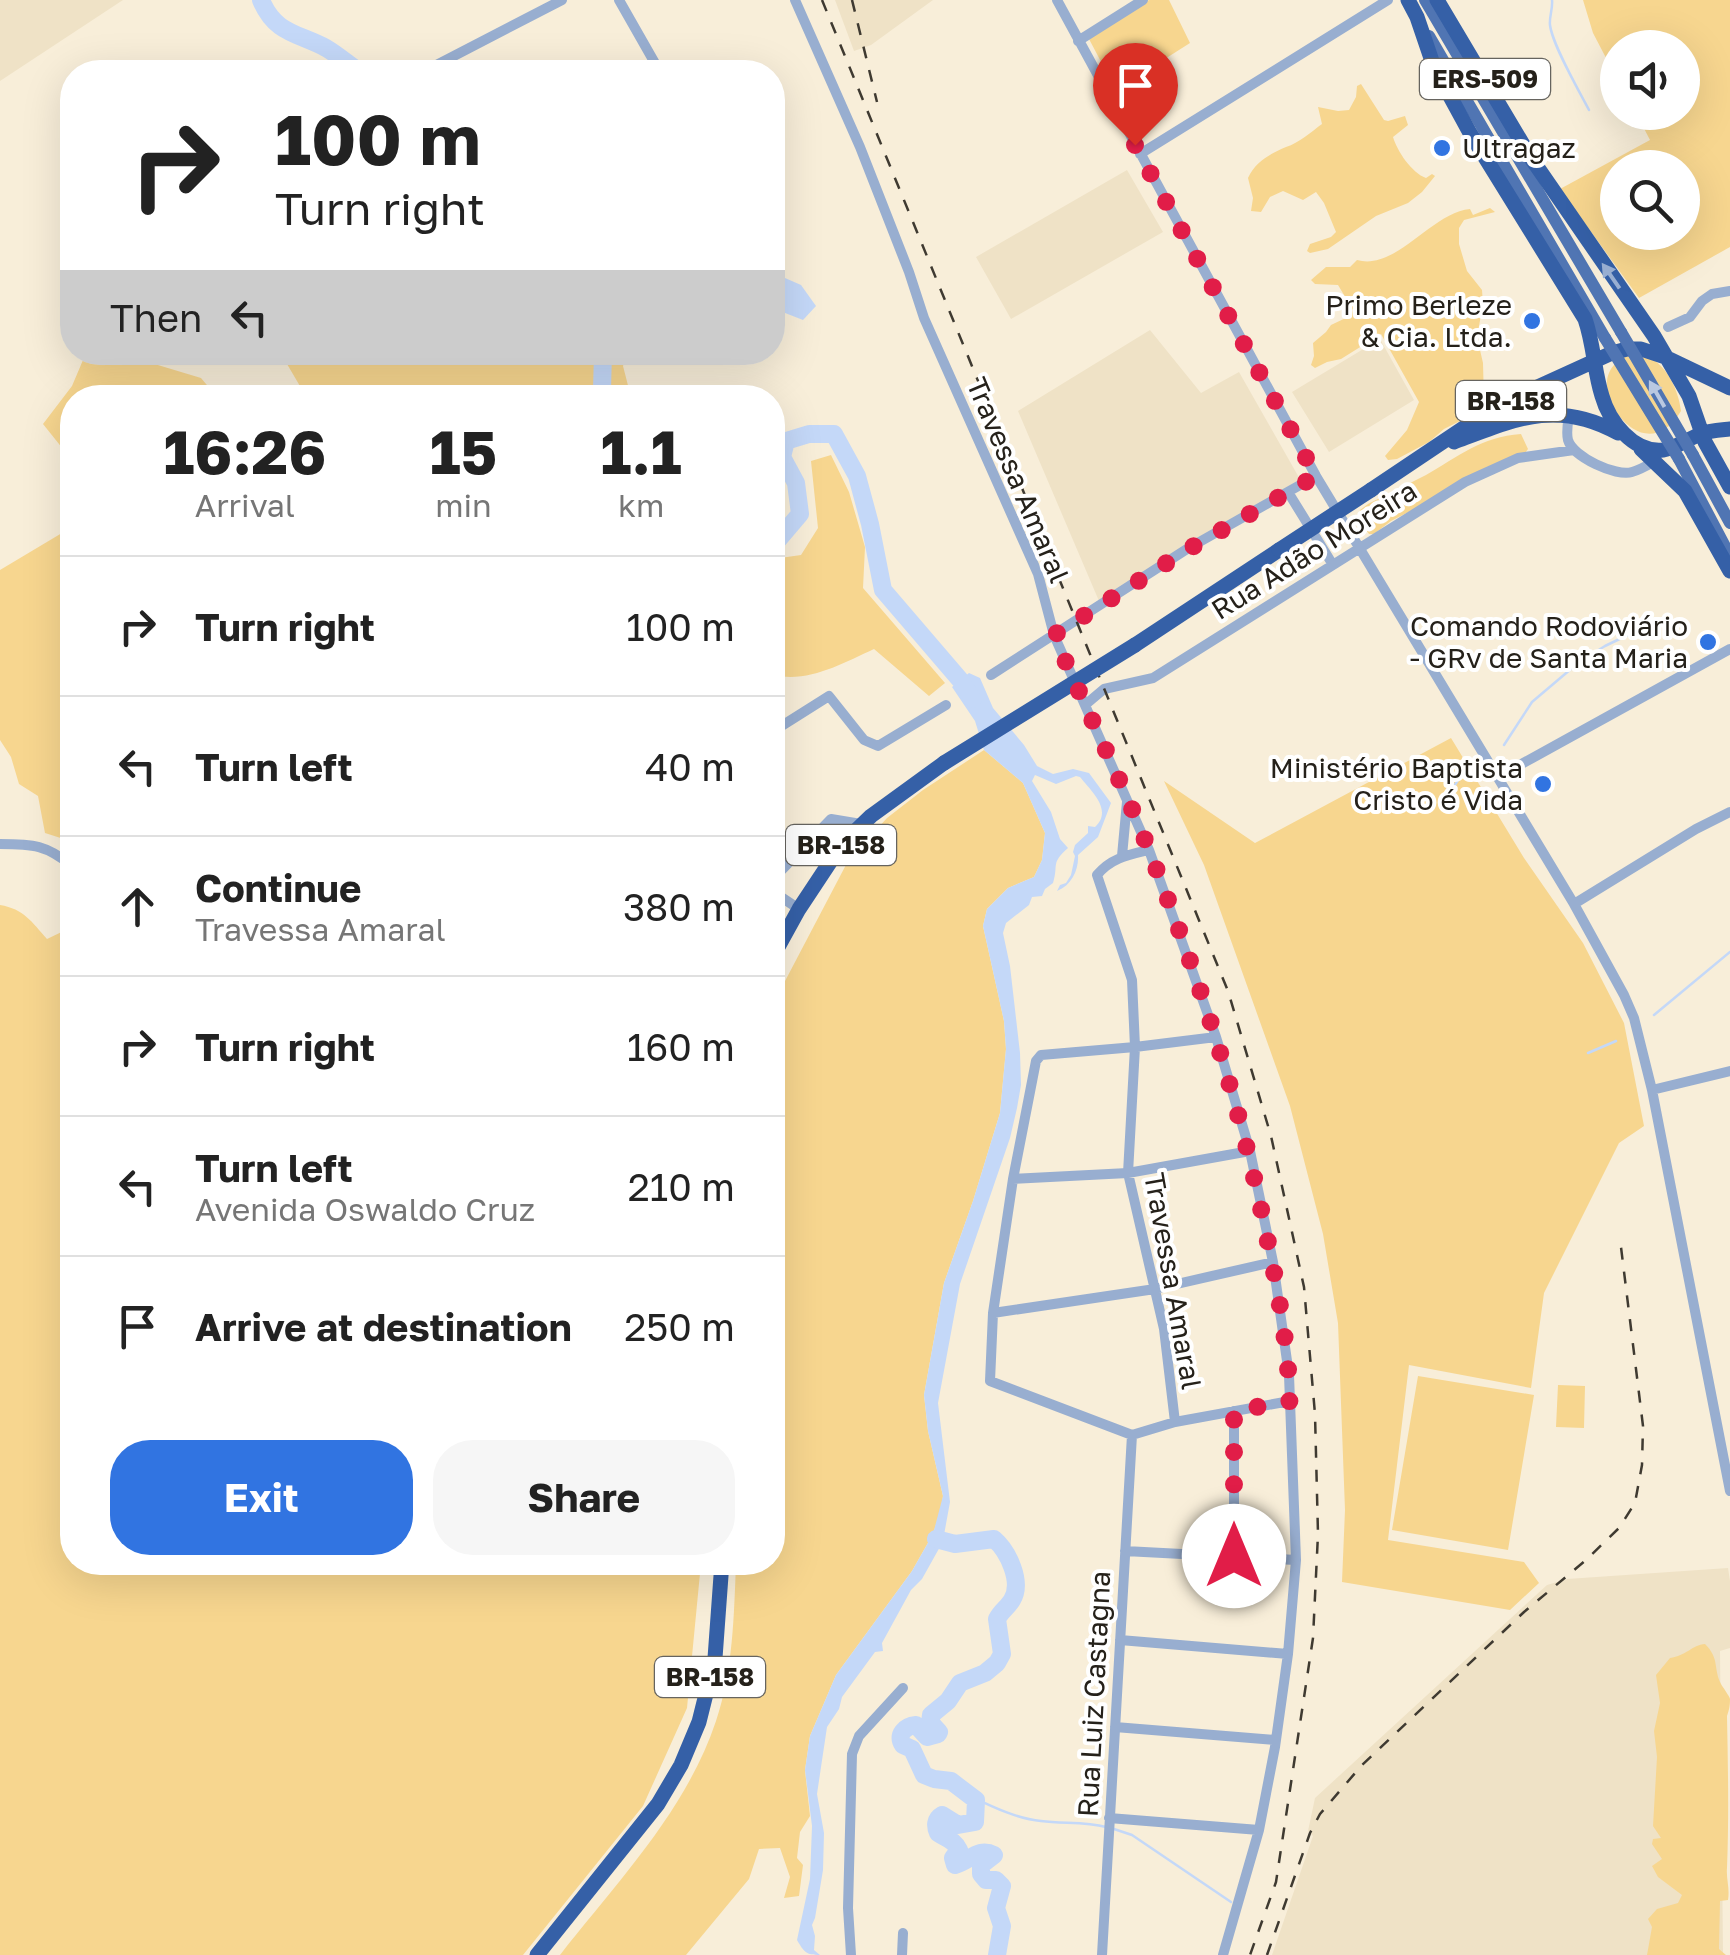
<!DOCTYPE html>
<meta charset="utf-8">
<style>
:root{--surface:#fff;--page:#f6f6f6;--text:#222;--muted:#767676;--line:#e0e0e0;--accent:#3174e1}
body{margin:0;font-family:"Golos Text",sans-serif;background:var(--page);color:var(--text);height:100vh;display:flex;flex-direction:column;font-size:38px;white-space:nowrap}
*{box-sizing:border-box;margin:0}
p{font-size:32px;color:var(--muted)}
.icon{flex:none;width:55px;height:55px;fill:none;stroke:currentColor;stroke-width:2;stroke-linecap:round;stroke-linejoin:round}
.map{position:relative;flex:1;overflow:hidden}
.drawer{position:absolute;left:60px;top:385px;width:725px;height:1190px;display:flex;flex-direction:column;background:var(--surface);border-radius:40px;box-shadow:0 10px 40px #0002}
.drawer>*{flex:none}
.top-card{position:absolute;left:60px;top:60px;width:725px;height:305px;border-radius:40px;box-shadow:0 10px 40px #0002;background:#fff;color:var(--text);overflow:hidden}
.buttons{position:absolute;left:1600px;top:30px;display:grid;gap:20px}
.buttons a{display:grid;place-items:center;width:100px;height:100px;border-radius:50%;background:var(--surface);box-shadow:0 10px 40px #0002;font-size:50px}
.pin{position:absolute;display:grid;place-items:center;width:85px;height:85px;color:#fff;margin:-102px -42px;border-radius:50% 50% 50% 0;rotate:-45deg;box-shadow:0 0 10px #0007}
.pin .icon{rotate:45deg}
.me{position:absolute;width:110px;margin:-55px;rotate:0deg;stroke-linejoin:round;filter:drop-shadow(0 0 8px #0008)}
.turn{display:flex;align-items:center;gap:35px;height:210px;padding:0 50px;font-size:45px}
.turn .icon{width:130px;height:130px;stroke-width:2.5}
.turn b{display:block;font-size:70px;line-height:85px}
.then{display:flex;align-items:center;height:95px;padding:0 50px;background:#0003;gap:20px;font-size:38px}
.eta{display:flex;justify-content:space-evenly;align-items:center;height:170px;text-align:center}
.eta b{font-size:60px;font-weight:700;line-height:70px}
.cta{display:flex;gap:20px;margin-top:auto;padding:20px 50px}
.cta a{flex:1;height:115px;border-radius:40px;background:var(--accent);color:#fff;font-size:40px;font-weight:700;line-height:115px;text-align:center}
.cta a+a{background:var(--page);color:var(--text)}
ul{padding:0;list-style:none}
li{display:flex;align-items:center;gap:30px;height:140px;padding:0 50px;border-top:2px solid var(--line)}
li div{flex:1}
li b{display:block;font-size:38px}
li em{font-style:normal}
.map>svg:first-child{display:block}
.built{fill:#efe2c6}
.green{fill:#f7d68f;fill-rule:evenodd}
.water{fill:#c4d8f8}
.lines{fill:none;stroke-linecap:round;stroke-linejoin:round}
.stream{stroke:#c4d8f8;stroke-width:2.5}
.river{stroke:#c4d8f8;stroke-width:18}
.minor{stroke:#98aed0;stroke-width:10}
.major{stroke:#5075b3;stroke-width:12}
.highway{stroke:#3560a7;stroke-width:15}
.rail{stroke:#3f3a31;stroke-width:2.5;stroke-dasharray:12 12;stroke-linecap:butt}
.major-bridge{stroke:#5075b3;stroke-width:12}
.highway-bridge{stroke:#3560a7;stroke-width:15}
.oneway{fill:#9ab0d3}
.oneway2{fill:#b9c8e1}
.route{stroke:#e11d48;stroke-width:18;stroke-dasharray:0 32.4}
.poi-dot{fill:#3174e1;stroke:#fff;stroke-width:4}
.labels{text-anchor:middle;stroke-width:8;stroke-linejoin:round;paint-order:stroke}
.shield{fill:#fff;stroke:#66645f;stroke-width:2.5}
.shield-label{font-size:25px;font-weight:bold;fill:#25211a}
.poi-label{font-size:28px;fill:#25211a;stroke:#fff;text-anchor:end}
.street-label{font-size:28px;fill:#25211a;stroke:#fff}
</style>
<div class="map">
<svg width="1730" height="1955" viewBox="0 0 1730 1955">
<rect width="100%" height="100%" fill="#f8eed9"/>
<path class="built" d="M0,0H123L0,81Z
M835,0H933L871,45L854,51Z
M1127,170L1163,232L1011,319L976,257Z
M1150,330L1201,393L1239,372L1301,481L1099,601L1018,411Z
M1380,339L1414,400L1329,452L1292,392Z
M1728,1568L1730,1581V1648L1720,1651L1723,1955H1272L1313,1836L1308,1831L1315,1798L1547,1585L1567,1579Z"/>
<path class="green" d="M1149,0H1169L1190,43L1116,90L1089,39Z
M1583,0H1730V247L1639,298L1560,189L1650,140L1636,113L1682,112V48H1618L1617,79L1593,33ZM1618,168H1682V232H1618Z
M1361,84L1384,120L1388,121L1405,116L1408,125L1393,137C1397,151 1412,173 1426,178L1432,174L1435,176L1422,192L1408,203L1376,216L1328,249L1310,253L1307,251L1310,244L1331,237L1336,232L1324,203L1316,192L1303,200L1283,191L1270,197L1261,212L1251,211L1253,198L1248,178C1256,161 1270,154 1286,147C1299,143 1311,132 1322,124L1318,107L1338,111L1349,110L1356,97L1357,86Z
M1490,208L1495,212L1464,220L1459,228V244L1467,271L1482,290L1483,304L1477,337L1483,363L1484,401L1476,413L1444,429L1429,442L1397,459L1388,460L1385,456L1407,430L1419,402L1381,334L1341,359L1327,362L1315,368L1311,365L1314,356L1313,343L1326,332L1331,325L1352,315L1353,310L1338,285L1315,284L1311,280L1326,267H1350L1357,260C1396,271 1431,213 1470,209L1473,215Z
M334,352L628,353L623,366L631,397H298L304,393L287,364L315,361Z
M86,353H118L201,378L217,397L72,398V446L63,449L43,424L72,386Z
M1626,356C1634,356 1645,356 1652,359C1669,369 1679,393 1681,411C1646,469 1596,401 1609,373C1612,365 1619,360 1626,356Z
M1521,434L1528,449L1525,453L1391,521L1374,534H1369L1359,520L1360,510L1368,504C1387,494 1407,485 1426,475C1459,456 1481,437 1521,434Z
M831,455L849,492L865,547L863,588L945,683L929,696L874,649C841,664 809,683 773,675V559L801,555L818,528L811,461Z
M72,527V837L70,841L45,833L38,796L19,784L11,757L0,740V570Z
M1451,738L1524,858L1583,943L1624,1023L1644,1126L1619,1143L1544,1293L1531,1388L1409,1365L1388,1540L1524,1562L1539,1583L1510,1610L1342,1582L1345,1510L1338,1323L1323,1234L1290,1106L1204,865L1164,781L1255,843Z
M984,750L1023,783L1045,833L1042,860L1034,877L1008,888L987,909L983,926L1004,1021L1006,1049L1000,1113L973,1201L944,1283L924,1395L928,1431L943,1496L942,1506L933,1534L912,1571L836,1675L810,1736L805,1770L810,1816L800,1832L797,1858L803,1865L799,1896L784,1898L790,1877L780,1848L759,1849L749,1879L686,1955H560C617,1882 686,1811 716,1721C733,1671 734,1615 736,1563L772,1562V1018L784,983L848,861L887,818L923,790Z
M0,905C24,909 32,922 47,939L72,927V1562L701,1563L687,1708L643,1806L523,1955H0Z
M1418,1376L1534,1395L1508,1550L1392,1530Z
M1558,1385L1585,1386L1584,1428L1556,1427Z
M1705,1644C1720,1659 1713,1668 1721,1684C1722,1686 1730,1697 1730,1699C1730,1706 1729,1710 1727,1716C1728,1767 1729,1817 1727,1868C1726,1879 1730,1888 1728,1900L1720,1901L1719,1949L1726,1955H1647L1652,1927L1648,1919L1657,1909L1678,1903L1682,1895L1658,1877L1652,1866L1662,1859L1652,1844L1653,1839L1661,1838L1653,1826L1657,1757L1654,1731L1660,1703L1656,1675L1670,1658C1686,1656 1692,1645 1705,1644Z"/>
<path class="water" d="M785,278L801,285L816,306L803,320L780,311L773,304V287Z
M969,673L980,678L993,708L1024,745L1037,766L1053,774L1073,769L1089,773L1111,803L1098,837L1078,855C1079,869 1072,885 1057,891L1060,885L1066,883L1071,875L1075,856L1073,852L1075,845L1088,833V826L1095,827C1113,810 1092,792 1080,777L1076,776L1056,784L1035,775L1032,781L1051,812L1060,839L1068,848C1050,864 1059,864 1053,883L1045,889L1042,896L1032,897L1029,905L1006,923L1003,933L1010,966L1020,1053L1021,1085L1017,1108L1010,1138L960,1284L938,1403L950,1502L944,1535L949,1541L941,1545L922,1579L911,1590L882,1643L883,1651L875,1652L842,1697L839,1709L827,1727L817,1794L824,1833L823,1870L815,1918L812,1925L815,1936L814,1950L820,1955C806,1955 804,1952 797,1940L810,1879L812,1826L805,1770L810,1736L836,1675L912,1571L933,1534L943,1496L928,1431L924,1395L944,1283L973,1201L1000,1113L1006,1049L1004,1021L983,926L987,909L1008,888L1034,877L1042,860L1045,833L1023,783L984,750L975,721L952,687Z"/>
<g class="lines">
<path class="stream" d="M1552,0C1553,9 1549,17 1550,25C1552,44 1579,91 1589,110
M1504,745L1532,702L1578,663L1605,646L1659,620
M1447,798L1461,775
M1654,1015L1730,952
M1588,1053L1616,1041
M972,1797C993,1807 1018,1819 1041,1821C1063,1824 1085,1821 1106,1827
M1114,1829L1132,1835L1231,1902"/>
<path class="river" d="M261,0C275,34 298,33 326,48C338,55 349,65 360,72
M603,352L602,390L605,398
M772,547L800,514L796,483L782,457L786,441L809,434H834L857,476L870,524L883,590L961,681L973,699
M936,1539L955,1544L994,1539C1008,1551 1023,1582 1012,1600C1008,1607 1001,1611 997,1619L1002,1654L997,1663L985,1673L960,1683L948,1701L931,1715L930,1722L939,1732L938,1734L927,1737L916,1725C905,1726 896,1735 903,1745L912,1749L924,1775L934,1779L951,1781L976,1800L975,1822L958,1825L942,1815C935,1819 935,1826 938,1833C947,1839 954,1840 959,1850L953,1858L955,1865C970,1861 978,1847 994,1855L981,1865V1874L986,1880H996L1002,1886L996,1908L1002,1926L997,1955"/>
<path class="minor" d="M619,0L660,72
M795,0L860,147L909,272L924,318L1038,574L1054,635L1149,850L1216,1037L1250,1151L1273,1262L1289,1375L1296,1560L1288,1654L1275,1747L1259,1830L1223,1955
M1057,0L1316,476L1574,904L1624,995L1634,1018L1652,1090L1730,1491
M1078,41L1143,0
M423,72L562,0
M1140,154L1388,0
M1668,327L1690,317L1702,301L1712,294L1730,291
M1569,415C1568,422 1566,432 1568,440C1573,457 1616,477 1632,472C1640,470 1648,465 1655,461
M1288,492L1333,565
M991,675L1187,549L1316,476
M1085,705L1104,689L1153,678L1465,482L1518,458L1574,450
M772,732L829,696L864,740L878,746L946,705
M1498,777L1730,649
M0,844C33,844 47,845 72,866
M1149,850C1128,855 1111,858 1097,875L1132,980L1135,1047L1128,1173L1164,1329L1175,1422
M1122,856L1127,802
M772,880L831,819L861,824
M772,891L799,909
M1574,904L1696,829L1730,812
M772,920L788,928
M1216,1037L1135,1047L1041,1055L1036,1061L1013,1179L993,1313L990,1381L1132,1435L1175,1422L1290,1401
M1652,1090L1730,1071
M1013,1179L1128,1173L1250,1151
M993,1313L1155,1289L1273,1262
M1234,1411V1556
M1125,1551L1296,1560
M1120,1640L1288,1654
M1115,1727L1276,1740
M1109,1818L1259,1830
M851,1955L848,1908L852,1754L859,1736L903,1688
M902,1955L903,1933
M1102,1955L1132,1435"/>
<path class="major" d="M1425,0L1621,332
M1429,36L1605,338
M1693,455L1730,523
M1679,459L1730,556"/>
<path class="highway" d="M1408,0L1417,17L1434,67L1470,133L1585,319C1594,345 1594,371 1602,396C1609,421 1633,453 1663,450C1676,448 1687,439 1699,435C1709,430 1719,430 1730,429
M1437,0L1531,158L1654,336L1689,396L1705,442L1730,487
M1454,442C1515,419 1557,399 1618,433
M1641,449L1685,491L1730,571
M1371,490L1471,423L1533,389L1612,353L1627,349H1641L1665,357L1730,388
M1135,645L1279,550
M772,958L799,909L842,844L871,816L944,763
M537,1955L658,1804L681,1765L699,1722L715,1658L722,1562"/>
<path class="rail" d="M822,0L1228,991L1271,1136L1304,1287L1315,1414L1318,1534L1313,1638L1276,1882L1250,1955
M852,0L877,102
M1267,1955L1310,1833L1320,1814L1362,1765L1524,1612L1586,1560L1619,1528L1635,1503L1642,1465L1643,1426L1620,1239"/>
<path class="major-bridge" d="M1621,332L1693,455
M1605,338L1679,459"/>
<path class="highway-bridge" d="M1279,550L1371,490
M944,763L1135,645"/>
</g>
<defs><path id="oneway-solid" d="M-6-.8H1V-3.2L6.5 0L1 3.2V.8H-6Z" transform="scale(2.5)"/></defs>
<use class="oneway" href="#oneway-solid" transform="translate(1611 276) rotate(-125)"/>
<use class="oneway2" href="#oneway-solid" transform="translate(1657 394) rotate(-120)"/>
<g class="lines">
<path class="route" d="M1135,145L1316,476L1187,550L1054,635C1085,707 1120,777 1149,850C1197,973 1239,1099 1265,1228C1277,1284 1288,1343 1290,1401L1234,1411V1556"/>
</g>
<g class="poi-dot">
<circle cx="1442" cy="148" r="10"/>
<circle cx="1532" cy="321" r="10"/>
<circle cx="1708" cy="642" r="10"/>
<circle cx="1543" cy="784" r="10"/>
</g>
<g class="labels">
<g class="shield">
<rect x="1420" y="59" width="130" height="40" rx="8"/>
<rect x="1456" y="381" width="110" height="40" rx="8"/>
<rect x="786" y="825" width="110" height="40" rx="8"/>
<rect x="655" y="1657" width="110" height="40" rx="8"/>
</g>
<g class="shield-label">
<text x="1485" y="88">ERS-509</text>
<text x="1511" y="410">BR-158</text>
<text x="841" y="854">BR-158</text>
<text x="710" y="1686">BR-158</text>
</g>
<g class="poi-label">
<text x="1462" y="158" text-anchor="start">Ultragaz</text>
<text x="1512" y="315">Primo Berleze<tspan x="1512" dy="32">&amp; Cia. Ltda.</tspan></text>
<text x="1688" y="636">Comando Rodoviário<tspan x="1688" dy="32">- GRv de Santa Maria</tspan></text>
<text x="1523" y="778">Ministério Baptista<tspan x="1523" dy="32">Cristo é Vida</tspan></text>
</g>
<g class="street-label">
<text transform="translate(1018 480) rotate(67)" y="10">Travessa Amaral</text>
<text transform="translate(1314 550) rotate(-32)" y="10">Rua Adão Moreira</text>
<text transform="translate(1173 1281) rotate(80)" y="10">Travessa Amaral</text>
<text transform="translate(1094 1694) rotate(-87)" y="10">Rua Luiz Castagna</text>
</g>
</g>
</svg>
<div class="buttons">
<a><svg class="icon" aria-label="sound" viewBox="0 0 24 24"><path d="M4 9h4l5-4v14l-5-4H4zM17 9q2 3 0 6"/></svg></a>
<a><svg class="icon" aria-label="search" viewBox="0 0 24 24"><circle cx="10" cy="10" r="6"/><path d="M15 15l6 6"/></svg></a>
</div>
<div class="pin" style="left:1135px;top:145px;background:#d93025"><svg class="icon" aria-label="arrive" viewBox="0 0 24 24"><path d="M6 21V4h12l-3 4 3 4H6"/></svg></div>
<svg class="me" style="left:1234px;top:1556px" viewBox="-20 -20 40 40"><circle r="19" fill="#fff"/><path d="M0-13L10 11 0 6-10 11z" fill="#e11d48"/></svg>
<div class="top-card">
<div class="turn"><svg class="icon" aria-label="right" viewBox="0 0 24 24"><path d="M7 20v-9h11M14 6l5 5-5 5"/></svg><div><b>100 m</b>Turn right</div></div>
<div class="then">Then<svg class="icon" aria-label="left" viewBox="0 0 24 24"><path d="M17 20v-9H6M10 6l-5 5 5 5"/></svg></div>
</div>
<section class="drawer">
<div class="eta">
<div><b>16:26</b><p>Arrival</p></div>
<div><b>15</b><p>min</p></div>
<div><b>1.1</b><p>km</p></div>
</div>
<ul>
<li><svg class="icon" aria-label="right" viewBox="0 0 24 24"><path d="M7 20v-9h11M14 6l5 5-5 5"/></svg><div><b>Turn right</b></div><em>100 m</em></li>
<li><svg class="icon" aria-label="left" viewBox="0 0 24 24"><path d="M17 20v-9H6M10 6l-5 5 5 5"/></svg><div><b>Turn left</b></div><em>40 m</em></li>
<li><svg class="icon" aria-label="ahead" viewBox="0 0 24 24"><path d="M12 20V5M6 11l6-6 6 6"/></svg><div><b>Continue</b><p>Travessa Amaral</p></div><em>380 m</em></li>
<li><svg class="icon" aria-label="right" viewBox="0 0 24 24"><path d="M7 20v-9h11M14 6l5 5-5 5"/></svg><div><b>Turn right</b></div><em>160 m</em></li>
<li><svg class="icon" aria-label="left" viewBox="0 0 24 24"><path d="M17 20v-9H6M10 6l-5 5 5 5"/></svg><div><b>Turn left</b><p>Avenida Oswaldo Cruz</p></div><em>210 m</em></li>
<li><svg class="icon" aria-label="arrive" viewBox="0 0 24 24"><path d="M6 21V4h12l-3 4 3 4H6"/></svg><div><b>Arrive at destination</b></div><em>250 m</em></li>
</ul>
<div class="cta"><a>Exit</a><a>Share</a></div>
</section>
</div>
